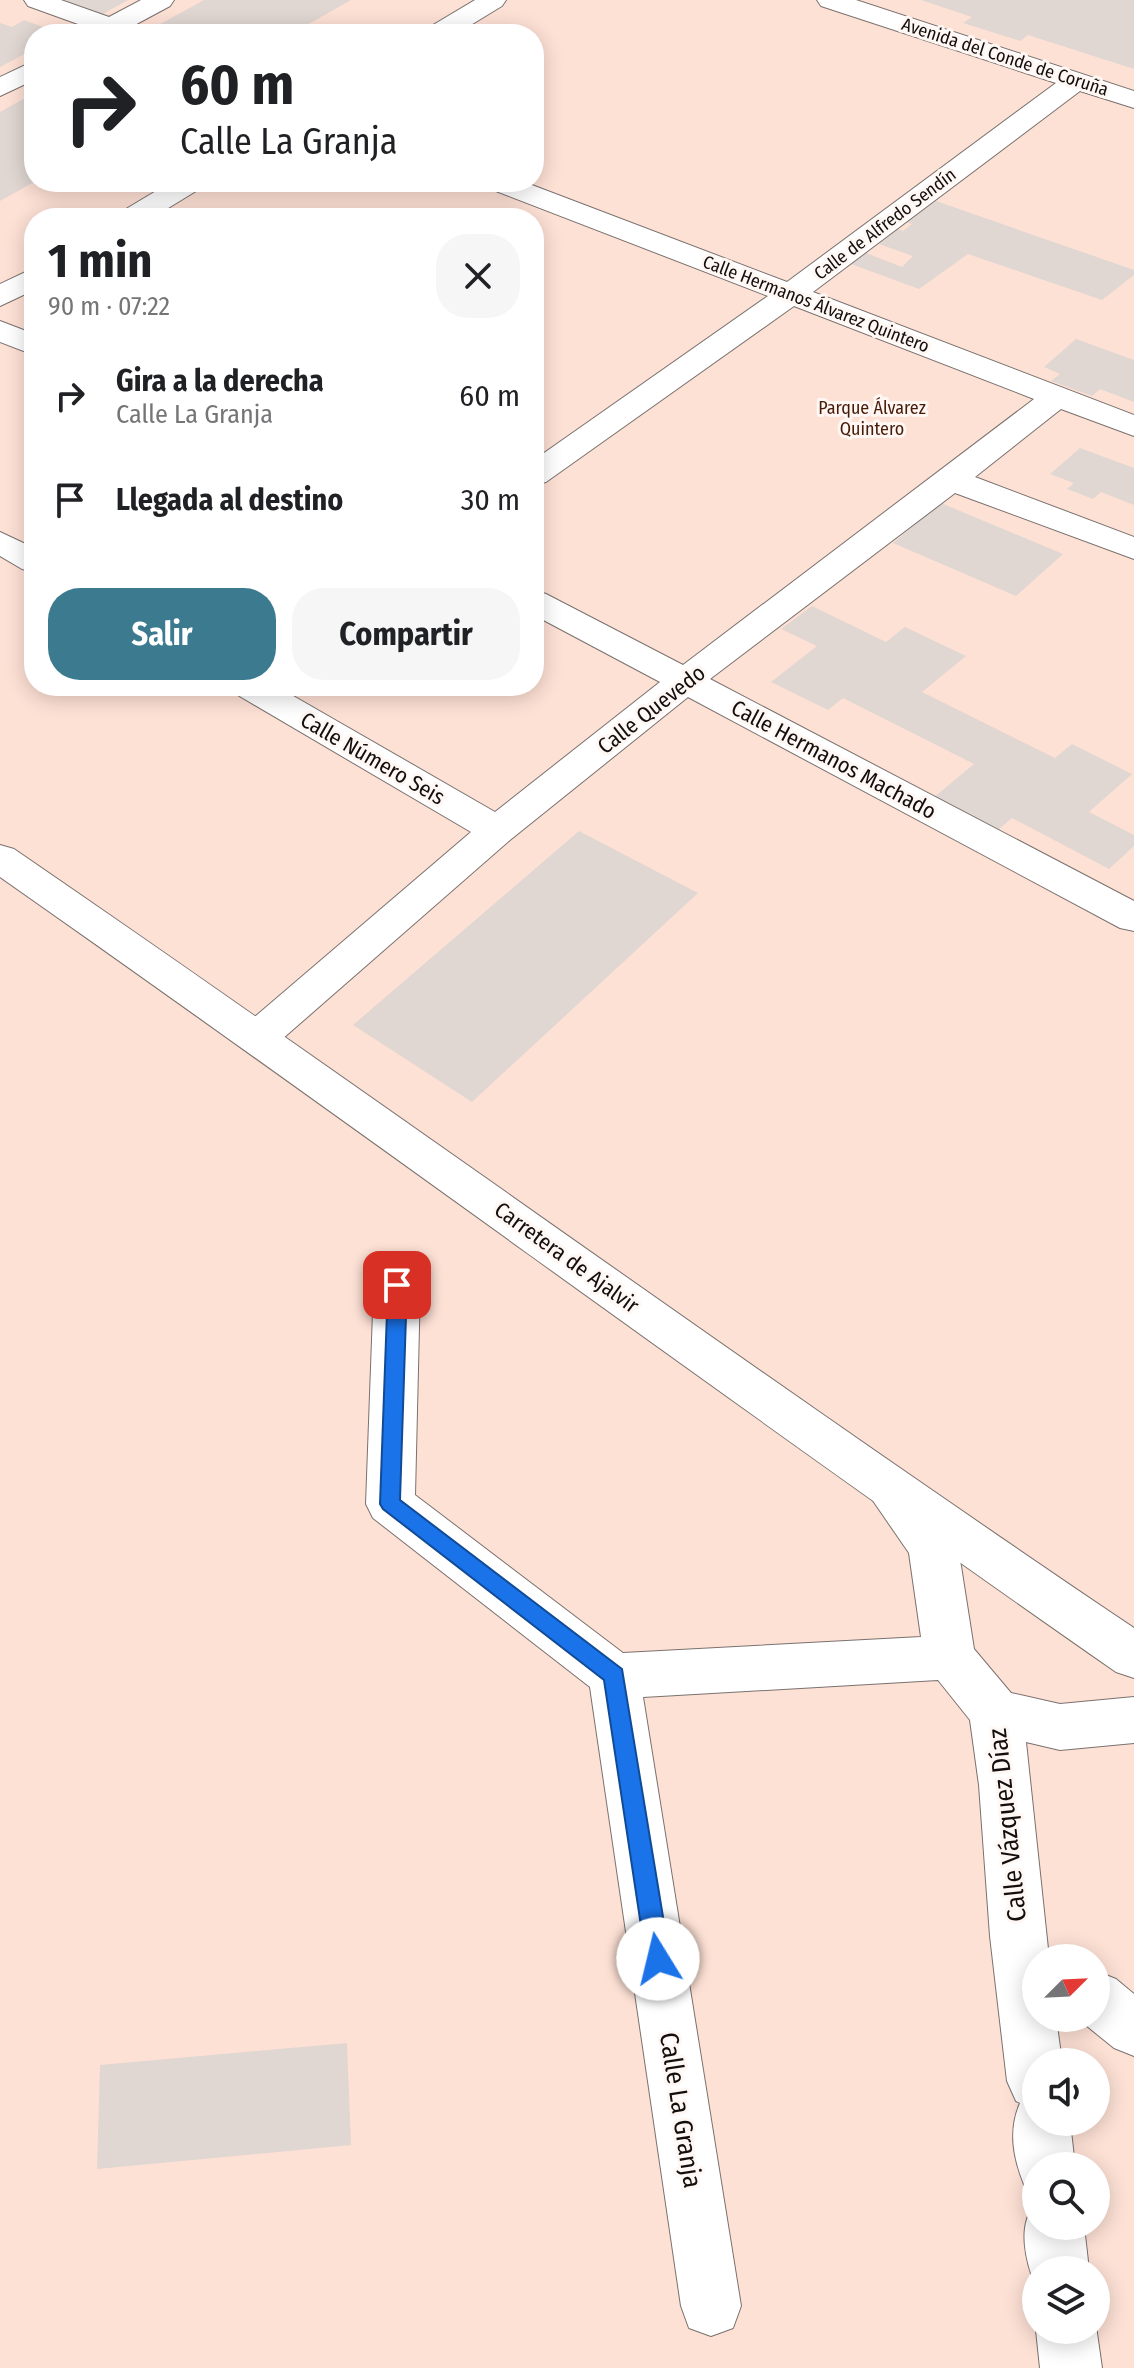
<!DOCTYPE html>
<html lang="es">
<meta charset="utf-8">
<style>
:root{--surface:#fff;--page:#f6f6f6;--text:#202124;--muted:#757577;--accent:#3c7b8f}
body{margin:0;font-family:"Fira Sans Condensed",sans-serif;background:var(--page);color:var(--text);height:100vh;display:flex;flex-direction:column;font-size:30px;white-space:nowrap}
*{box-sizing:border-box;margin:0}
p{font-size:26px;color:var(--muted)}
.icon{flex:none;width:44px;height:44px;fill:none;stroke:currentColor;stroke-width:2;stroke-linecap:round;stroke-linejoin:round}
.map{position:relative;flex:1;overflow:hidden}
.side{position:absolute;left:24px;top:208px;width:520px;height:488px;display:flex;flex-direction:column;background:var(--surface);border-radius:32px;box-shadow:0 4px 20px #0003}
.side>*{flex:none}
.guide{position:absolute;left:24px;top:24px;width:520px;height:168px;border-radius:32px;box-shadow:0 4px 20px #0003;background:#fff;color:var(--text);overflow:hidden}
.needle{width:52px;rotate:66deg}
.fabs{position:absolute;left:1022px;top:1944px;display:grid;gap:16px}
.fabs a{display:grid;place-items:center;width:88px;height:88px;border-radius:50%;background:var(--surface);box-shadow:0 4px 20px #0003;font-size:40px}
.pin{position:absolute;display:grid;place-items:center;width:68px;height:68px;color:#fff;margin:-34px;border-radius:16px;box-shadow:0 4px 12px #0006}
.me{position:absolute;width:88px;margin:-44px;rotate:351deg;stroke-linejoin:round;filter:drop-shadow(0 0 6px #0008)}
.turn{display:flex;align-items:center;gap:28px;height:168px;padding:0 24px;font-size:36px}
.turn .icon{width:104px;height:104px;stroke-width:2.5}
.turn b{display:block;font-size:56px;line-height:68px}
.round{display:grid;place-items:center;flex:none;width:84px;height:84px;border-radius:32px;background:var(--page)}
.head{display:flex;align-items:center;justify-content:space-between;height:136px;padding:0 24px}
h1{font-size:48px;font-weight:700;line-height:60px}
.primary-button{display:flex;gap:16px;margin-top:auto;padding:16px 24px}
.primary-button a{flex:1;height:92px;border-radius:32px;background:var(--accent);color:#fff;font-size:32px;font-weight:700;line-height:92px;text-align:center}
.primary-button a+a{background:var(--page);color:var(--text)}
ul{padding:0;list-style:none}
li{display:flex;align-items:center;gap:24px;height:104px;padding:0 24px}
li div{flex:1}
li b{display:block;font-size:30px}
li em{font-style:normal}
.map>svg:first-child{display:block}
.green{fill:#fee1d5;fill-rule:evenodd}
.building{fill:#e0d6d2}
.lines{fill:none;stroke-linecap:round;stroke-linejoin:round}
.street-casing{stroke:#7a716e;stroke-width:2}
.secondary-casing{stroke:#7a716e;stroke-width:2}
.street{fill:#fff;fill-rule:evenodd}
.secondary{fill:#fff;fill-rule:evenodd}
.route{fill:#1a73e8;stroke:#114b97;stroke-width:2}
.labels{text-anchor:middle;stroke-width:6;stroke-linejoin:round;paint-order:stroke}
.far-street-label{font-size:18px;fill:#120e0d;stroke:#fff7f3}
.far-park-label{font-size:18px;fill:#481b08;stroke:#fff7f3}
.street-label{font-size:22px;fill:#120e0d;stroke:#fff7f3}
.near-street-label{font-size:26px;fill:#120e0d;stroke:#fff7f3}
</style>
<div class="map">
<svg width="1134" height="2368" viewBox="0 0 1134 2368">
<rect width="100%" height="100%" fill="#fff7f3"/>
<path class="green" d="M0,0H1134V2368H0ZM34,34H534V182H34ZM34,218H534V686H34ZM1036,1958H1096V2018H1036ZM1036,2062H1096V2122H1036ZM1036,2166H1096V2226H1036ZM1036,2270H1096V2330H1036Z"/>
<path class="building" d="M67,0H128L101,15L63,2Z
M204,0H351L291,34H142Z
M921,0H1134V69L1028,35L1020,41L963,23L972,17Z
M24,20L62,34H34V49L0,67V23L12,27Z
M34,93V182L0,201V112Z
M936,201L1134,270V275L1102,300L968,254L919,289L851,264L866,253L902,267L913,256L879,244L898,229L903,231L912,224L907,222Z
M1076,339L1134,360V402L1100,389L1092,396L1051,381L1060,374L1044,367Z
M1080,448L1134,468V505L1101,492L1093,499L1067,489L1074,483L1050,474Z
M941,503L1063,554L1016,596L893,543Z
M812,606L886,642L905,627L966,656L922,692L1055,758L1072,744L1132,774L1089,812L1134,835V846L1109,869L1012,818L997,831L933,798L974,764L843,698L828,710L771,682L817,646L781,629Z
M579,831L698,893L472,1102L353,1025Z
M347,2043L351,2145L97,2169L100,2065Z"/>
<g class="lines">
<g class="street-casing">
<path id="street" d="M24,0H61L109,17L141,0H174L170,6L118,34H85L89,28L28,6Z
M475,0H506L502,6L456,34H424L428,28Z
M817,0H856L1134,91V108L1080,91L813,292L1134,415V436L1061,409L975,477L1134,537V559L955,493L710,679L1134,901V931L1120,928L688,697L510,840L273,1047L258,1052L243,1047L237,1037L243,1027L471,832L236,694L231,686H276L495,812L660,682L534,615V590L546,594L683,665L1034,399L794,306L546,482L534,485V460L768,296L488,188L484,182H524L787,282L1056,83L821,6Z
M34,61V80L0,96V77Z
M171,182H205L201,188L152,218H116L121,212Z
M34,268V290L0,306V284Z
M0,321L34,334V355L0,342Z
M0,532L34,548V572L22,569L0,556Z
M397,1267L413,1273L420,1285L415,1495L623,1653L921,1637L909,1553L867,1492L874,1478C879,1476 887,1472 892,1472C914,1474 948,1528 958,1547L974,1649L1011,1693L1060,1704L1134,1697V1743L1060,1750L1026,1742L1049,1958H1036V2018H1056L1062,2062H1036V2122H1070L1075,2166H1036V2191L1025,2187C1013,2158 1008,2131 1020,2103L1016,2101L1007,2081L990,1936L979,1785L970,1720L938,1680L643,1697L741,2306L733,2328L711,2336L689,2328L681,2306L590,1687L373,1518L366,1504L374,1285L381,1273Z
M1096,1971L1116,1979L1134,1994V2056L1114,2048L1077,2018H1096Z
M1036,2204V2226H1084L1089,2270H1036V2287C1026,2263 1016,2224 1036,2204Z
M1096,2326L1102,2368H1040L1036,2330H1096Z"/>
</g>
<g class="secondary-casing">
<path id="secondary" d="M0,845L14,849C389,1106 757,1374 1134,1628V1678L1116,1672C741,1411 374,1139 0,877Z"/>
</g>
<use href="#street" class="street"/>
<use href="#secondary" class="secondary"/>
</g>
<path class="route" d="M397,1278L407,1285L400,1500L622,1669L670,1959L666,1967L658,1970L650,1967L646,1959L604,1680L383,1509L380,1504L388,1285Z"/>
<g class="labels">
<g class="far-street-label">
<text transform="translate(1005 57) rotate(18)" y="6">Avenida del Conde de Coruña</text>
<text transform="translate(885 224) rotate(-37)" y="6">Calle de Alfredo Sendín</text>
<text transform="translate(816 304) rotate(21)" y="6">Calle Hermanos Álvarez Quintero</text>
</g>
<g class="far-park-label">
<text x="872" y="414">Parque Álvarez<tspan x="872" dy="21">Quintero</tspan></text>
</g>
<g class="street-label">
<text transform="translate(651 709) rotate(-38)" y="8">Calle Quevedo</text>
<text transform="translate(373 758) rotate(30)" y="8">Calle Número Seis</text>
<text transform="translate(834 759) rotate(28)" y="8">Calle Hermanos Machado</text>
<text transform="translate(567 1257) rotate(36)" y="8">Carretera de Ajalvir</text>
</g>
<g class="near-street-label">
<text transform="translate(1007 1825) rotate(-96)" y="9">Calle Vázquez Díaz</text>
<text transform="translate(681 2110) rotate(81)" y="9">Calle La Granja</text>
</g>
</g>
</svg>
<div class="fabs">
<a><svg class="needle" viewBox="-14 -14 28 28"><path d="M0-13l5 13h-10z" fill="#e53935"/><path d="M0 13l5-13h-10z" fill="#757577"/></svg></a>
<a><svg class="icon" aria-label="sound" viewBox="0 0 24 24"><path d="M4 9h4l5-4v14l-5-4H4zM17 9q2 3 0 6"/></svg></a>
<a><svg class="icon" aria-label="search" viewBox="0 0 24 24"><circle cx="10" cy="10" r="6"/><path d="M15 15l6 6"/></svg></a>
<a><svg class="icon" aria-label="layers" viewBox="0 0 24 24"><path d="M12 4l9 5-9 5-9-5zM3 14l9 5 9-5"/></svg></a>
</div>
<div class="pin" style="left:397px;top:1285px;background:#d93025"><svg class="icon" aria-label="arrive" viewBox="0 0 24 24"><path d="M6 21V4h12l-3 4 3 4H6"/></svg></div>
<svg class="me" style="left:658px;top:1959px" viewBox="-20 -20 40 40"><circle r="19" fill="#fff"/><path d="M0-13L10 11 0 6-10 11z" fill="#1a73e8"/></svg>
<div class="guide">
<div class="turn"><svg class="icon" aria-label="right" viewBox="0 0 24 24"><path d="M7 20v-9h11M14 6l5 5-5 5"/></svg><div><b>60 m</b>Calle La Granja</div></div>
</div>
<section class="side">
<div class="head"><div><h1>1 min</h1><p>90 m · 07:22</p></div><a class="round"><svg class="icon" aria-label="close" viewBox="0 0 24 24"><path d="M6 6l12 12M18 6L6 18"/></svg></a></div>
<ul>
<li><svg class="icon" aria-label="right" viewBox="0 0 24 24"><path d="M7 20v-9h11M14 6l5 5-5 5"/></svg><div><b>Gira a la derecha</b><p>Calle La Granja</p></div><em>60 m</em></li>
<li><svg class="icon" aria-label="arrive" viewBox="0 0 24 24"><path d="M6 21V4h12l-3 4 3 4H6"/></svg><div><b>Llegada al destino</b></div><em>30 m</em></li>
</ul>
<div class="primary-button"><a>Salir</a><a>Compartir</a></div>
</section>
</div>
